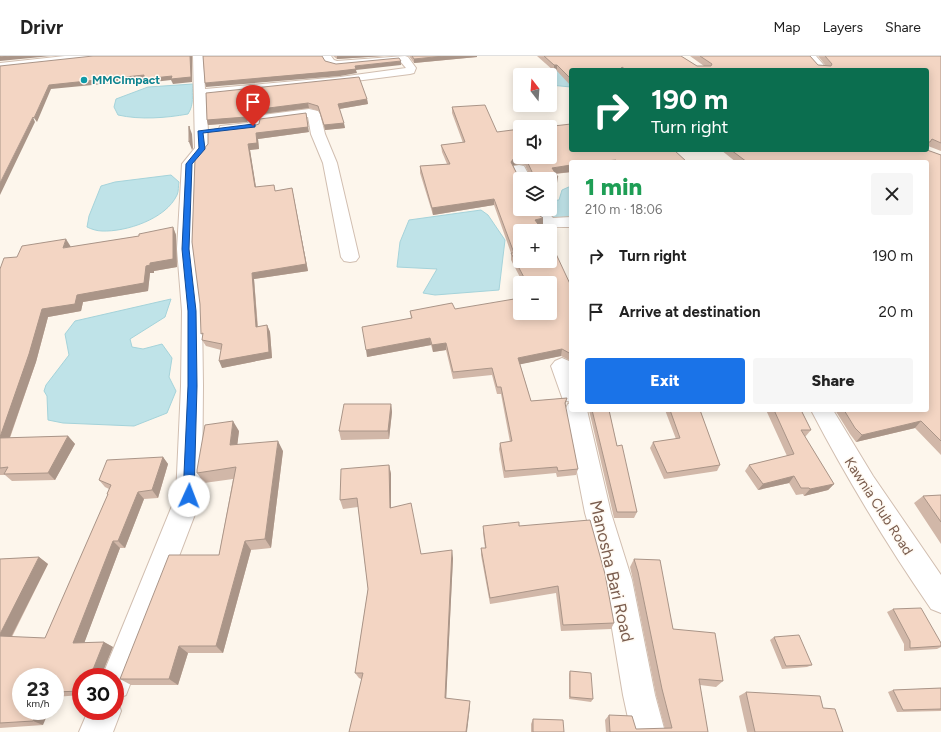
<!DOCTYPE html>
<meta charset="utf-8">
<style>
:root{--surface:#fff;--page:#f6f6f6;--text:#222;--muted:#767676;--line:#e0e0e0;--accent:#1a73e8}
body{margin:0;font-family:Figtree,sans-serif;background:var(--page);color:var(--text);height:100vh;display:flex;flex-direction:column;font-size:15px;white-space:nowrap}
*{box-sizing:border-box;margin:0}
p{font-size:13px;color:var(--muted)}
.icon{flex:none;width:22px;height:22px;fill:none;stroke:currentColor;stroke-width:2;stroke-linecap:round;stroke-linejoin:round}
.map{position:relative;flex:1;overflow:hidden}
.panel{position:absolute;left:569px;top:104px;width:360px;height:252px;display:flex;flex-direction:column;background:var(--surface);border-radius:4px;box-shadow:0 2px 10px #0003}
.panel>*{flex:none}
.hud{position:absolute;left:569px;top:12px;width:360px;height:84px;border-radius:4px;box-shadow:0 2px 10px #0003;background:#0b6e4f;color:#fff;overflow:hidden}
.needle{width:26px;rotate:343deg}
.tools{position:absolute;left:513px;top:12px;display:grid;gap:8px}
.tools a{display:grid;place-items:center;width:44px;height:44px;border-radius:4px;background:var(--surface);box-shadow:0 2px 10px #0003;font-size:20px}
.speed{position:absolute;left:12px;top:612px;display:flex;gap:8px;font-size:20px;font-weight:700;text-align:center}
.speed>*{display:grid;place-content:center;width:52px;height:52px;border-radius:50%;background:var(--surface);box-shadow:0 2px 10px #0003;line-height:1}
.speed small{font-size:10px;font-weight:400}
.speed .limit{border:6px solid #d22;background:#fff;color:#111}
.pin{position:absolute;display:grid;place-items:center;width:34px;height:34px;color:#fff;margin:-41px -17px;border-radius:50% 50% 50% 0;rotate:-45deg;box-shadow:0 0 4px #0007}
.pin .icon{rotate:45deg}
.me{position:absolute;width:44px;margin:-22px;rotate:2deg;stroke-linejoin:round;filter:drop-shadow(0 0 3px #0008)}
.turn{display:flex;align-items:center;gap:14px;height:84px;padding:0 16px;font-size:18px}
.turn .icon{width:52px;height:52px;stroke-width:2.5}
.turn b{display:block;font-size:28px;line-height:34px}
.round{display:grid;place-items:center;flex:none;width:42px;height:42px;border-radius:4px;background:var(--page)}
.overview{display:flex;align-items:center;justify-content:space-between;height:68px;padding:0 16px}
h1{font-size:24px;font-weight:800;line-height:30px;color:#1e9e55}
.button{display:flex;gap:8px;margin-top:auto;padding:8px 16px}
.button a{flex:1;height:46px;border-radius:4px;background:var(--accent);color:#fff;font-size:16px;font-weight:800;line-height:46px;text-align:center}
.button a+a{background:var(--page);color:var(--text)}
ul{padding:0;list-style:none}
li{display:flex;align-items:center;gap:12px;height:56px;padding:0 16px}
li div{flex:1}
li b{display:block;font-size:15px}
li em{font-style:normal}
header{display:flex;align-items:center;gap:24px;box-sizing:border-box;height:56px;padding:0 20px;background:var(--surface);border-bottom:1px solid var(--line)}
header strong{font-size:19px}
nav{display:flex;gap:22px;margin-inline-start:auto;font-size:14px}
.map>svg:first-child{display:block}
.water{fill:#bfe3e8;stroke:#a5d3da}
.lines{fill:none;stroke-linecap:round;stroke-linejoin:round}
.minor-casing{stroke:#d1beb0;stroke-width:2}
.minor{fill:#fff;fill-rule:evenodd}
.wall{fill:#d1b7a8;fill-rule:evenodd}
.shaded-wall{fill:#aa9588}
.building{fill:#f3d5c3;stroke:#aa9588;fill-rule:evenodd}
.route{fill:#1a73e8;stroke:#114b97}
.culture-dot{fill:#0f9aa8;stroke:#fffaf3;stroke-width:1.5}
.labels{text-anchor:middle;stroke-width:3;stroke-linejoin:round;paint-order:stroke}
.far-culture-label{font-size:12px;font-weight:bold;fill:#0d838f;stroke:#fffaf3;text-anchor:start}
.street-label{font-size:14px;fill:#7a5c4d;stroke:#fffaf3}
.near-street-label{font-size:17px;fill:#7a5c4d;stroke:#fffaf3}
</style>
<header>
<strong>Drivr</strong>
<nav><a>Map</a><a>Layers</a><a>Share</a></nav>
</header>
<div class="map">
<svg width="941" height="676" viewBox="0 0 941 676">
<rect width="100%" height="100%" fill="#fdf6ec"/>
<path class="water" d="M556,15H571V31L550,29V19H547Z
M193,28C191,40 195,47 188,58C166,62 140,64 118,59L114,51L116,43L148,31Z
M171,119L179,126C178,130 179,135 177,139C166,163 126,176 102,175C97,175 91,173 87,171L89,160L101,130L115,126Z
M571,130V161L543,163L540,153H550V145L559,144L562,134Z
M481,154L488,159L505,184L499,234L435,239L423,237L437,213L397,211L400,186L409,164Z
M171,243L165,261L130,283L132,291L143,293L162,288L172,302L169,321L176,335L167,357L134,370L63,367L48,364L47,340L44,335L46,329L69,299L65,278L75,265Z"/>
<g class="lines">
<g class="minor-casing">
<path id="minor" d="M65,0H100L95,3L0,13V7Z
M193,0H203L205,33L340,21L406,12L400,5L337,11L326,8L321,0H331L334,4L337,5L405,0L408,1L416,12L414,17L410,18L340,27L206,40L209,93L196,109L193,193L202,255L203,330L202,440L126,639L117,643L121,655L113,676H79L88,655H115V621H102L176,440L181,330L182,255L177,193L182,108L195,92Z
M805,0H816L828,14H817Z
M309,53L318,55L320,58L325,78L337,107L359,201L356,205L350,206L344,205L341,201L323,107L311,78L308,61L261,67L259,73L254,74L225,77L220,76L219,73L220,70L248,67L251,61L255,60Z
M519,109L524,110L531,123H520L519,126L512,113L514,110Z
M529,153H545L553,162L571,161V171C550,171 541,173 529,153Z
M562,302L569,305L571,307V346L563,344L551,310L555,305Z
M571,347V354H587L611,457L632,524L655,639L665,676H631L623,639L604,524L585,457L565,354L568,348Z
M811,354H833L873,420L941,519V557L931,553C887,489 847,423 811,354Z"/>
</g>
<use href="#minor" class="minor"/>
</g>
<path class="wall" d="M333,0H384L337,3Z
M409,0H477V1L414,7Z
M537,0H681L697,10H704L690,0H810L818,9L826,10L818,0H941V95L928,90H927V14H571V30L557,15H554Z
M206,37L367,43L368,48L339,53L345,72L325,74L319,55L309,52L255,59L250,60L247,66L208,69L207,64Z
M452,51L497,76L687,106H571V116L556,118L557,127L550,128V123H520V153L543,169L540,170L571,230V305L561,300L520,308L531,345L567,342L565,350L578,413L576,419L557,421L556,417L504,422L499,393L500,387L510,386L501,338H497L492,319L453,323L446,294L433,296L431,289L367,301L411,262L410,255L455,253L520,257L550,227H523L511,204V197L494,149L433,159L420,117V110L447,108L442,96L441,89L463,87L452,57ZM519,108L525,109L529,118L520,121L518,120L513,109H514Z
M253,70L309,76L258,83L259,93L250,94L256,131L276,135L292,132L308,215L254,223L258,271L267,269L270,276L272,302L222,312L221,294L206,290L202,284Z
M721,94H927L941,99V399L915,372L856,386L850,378L835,354H927V106H736Z
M173,171L176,179L177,211L154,215V217H150L148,235L83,246L81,255L48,261L36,306L10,382L68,380L75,388L55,424L12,425L5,419H0V213L17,201L71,191L139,180Z
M391,348L392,356L389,383L341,384L339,375Z
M589,354H609L617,390L637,456L634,462H614Z
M665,354H700L720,409L717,415L664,423L650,392L653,386L676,383Z
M766,354H801L811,374L805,381L834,428L828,434L804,440L803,438L796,439L789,427L758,434L745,415L749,409L787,400Z
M239,375L237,389L283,395L271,492L251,494L223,597H188L178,629H131L120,623L219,499L233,423L204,427L197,417Z
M163,401L168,408L158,442L144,443L125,492H120L84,587L104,586L113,591L102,618H105L111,621H81V639L55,641V621H21L43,669L0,672V503L39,501L48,508L12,581L45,582L108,439L107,438L109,433L105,431L99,424Z
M389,409L391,418V452L421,498L453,502L446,642L470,650L361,623L359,622L355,617L368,533L358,451L343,453L340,444Z
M941,439V488L914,447L923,440Z
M483,470H519L614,567L611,573L561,575L556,537L490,548L481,499V492H485L483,477Z
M634,503L673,573L723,625L716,631L700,629L708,676H606L605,664L609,659L636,673H665L656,639L633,524L630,511Z
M893,553L941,587V591L937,593L904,595V588L887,556Z
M774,581L812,609L807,611L782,613L770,584Z
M570,615L593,643L591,646L569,643V618Z
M941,632V655L897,656L888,636L893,634Z
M746,636L823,652L843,676H747L739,640Z
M533,663L564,676H531V668Z"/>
<path class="shaded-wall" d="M10,0H51L0,5V1Z
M190,0H192V26L173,28L171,24L145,27L144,24L51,33L37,66L34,62L49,29Z
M337,0H384L337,3Z
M444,0H477V1L414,7V3Z
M401,5V9L356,14L357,17L340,20L206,31L205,27L355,10Z
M554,9H557V15H554Z
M367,43L368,48L339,53L338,48Z
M308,47L309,52L255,59L250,60L247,66L208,69L207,64L248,55L253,54Z
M306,57L309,76L258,83L259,93L250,94L257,138L255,131L248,88L256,77Z
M33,61L35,66L0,139V127Z
M344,67L345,72L325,74L324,69Z
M189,70L192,78L193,92L192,94L189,86Z
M520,101L519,108L514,109L511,112V106L514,102Z
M616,104L615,106H597Z
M571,109V116L551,118L552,112Z
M558,121L557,127L550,128V123H540Z
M292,132L308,215L254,223L258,278L256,271L252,217Z
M494,143V149L433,159L432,152Z
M543,162V169L535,170V164Z
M173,171L176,179L177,211L154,215V217H150L148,235L83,246L81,255L48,261L36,306L7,389L0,382V381L42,253L146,210L150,207Z
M66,183L71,191L63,192Z
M267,269L270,276L272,302L222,312L219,305Z
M430,282L431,289L367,301L366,294Z
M446,287V294L433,296L432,289Z
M562,293L561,300L517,309L518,302Z
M391,348L392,356L389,383L388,375Z
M233,365L239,375L236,400L230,389Z
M921,365L915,372L856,386L862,379Z
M68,380L75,388L55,424L48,417Z
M278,385L283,395L271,492L265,483Z
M163,401L168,408L158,442L152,434Z
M389,409L391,418V461L390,452Z
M794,420L789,427L758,434L763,428Z
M834,428L828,434L804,440L810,433Z
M138,436L144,443L125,492L118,485Z
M113,485L120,492L82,593L73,587Z
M245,485L251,494L223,597L216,590Z
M452,494L453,502L446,647L445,642Z
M39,501L48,508L9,585L0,581V578Z
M104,586L113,591L101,620L93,618L92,616Z
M179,590L188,597L178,629L169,623Z
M105,618L111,621H105Z
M470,645V650L467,676H466Z
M37,655H49L43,669L33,665Z"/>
<path class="building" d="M0,0H10L0,1Z
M93,0H190L191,21L171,23L172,20L144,23V19L49,29L34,62L33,61L0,127V10Z
M203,0H322L325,5L336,8L399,2L401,5L355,10L356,13L339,15L205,27Z
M412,0H444L414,3Z
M544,0H681L697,10H711L712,8L700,0H810L818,9L831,10L832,8L825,0H941V87L932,83L930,86H927V14H626L622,11L620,14H571V23L557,9H554Z
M359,21L367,43L338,48L344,67L324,69L318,50L308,47L253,54L248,55L246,61L207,64L206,37Z
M485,49L497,76L520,73V101H550V71H545L571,68V94H674L687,106H618L616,104L597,106H571V109L552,112L558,121L540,123H520V153H533L537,158L543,162L535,164L543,175H520V205H550V185L571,230V298L562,293L518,302L531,345L567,342L565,347L578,413L558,415L557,411L505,415L500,387L512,385L501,331H497L492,312L453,316L446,287L432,289L430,282L366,294L362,271L412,262L410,255L452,247L455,253L520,242V257H550V227H527L511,197H514L494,143L432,152L420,110L450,108L441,89L465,86L452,51ZM520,101L526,103L533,118H522L520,121L518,120L511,106L514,102Z
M306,57L308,71L256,77L257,87L248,88L255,131L274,129L275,135L292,132L306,208L252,217L256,271L267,269L269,296L219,305L222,288L202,284L203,277L201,278L200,248L192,186L195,103L208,88V74L253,70L259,68L260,63Z
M189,70L190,84L189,86Z
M731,94H927L941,99V385L921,365L862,379L855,372L844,354H927V106H747Z
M173,171V203L150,207V209L146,210L144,227L77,239L75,248L42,253L29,298L0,381V213L4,202L17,201L22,190L66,183L63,192L139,180V178Z
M344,348H391L388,375H339Z
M592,354H609L617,390L622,389L637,456H617Z
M670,354H700L720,409L667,417L653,386L680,382Z
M774,354H801L811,374H801L834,428L810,433L809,432H801L794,420L763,428L749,409L794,398Z
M233,365L230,389L278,385L265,483L245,485L216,590H179L169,623H120L169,499H219L236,411L197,417V414L205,369Z
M68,380L48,417L4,418L8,411L0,412V382Z
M163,401L152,434L138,436L118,485H113L73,587L104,586L92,616L93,618H105V621H81V635L55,636V621H21V655H37L33,665L0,667V580L45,582L108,438H107L111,429L99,424L107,404Z
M389,409L390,452L411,447L421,498L452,494L445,642L470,645L466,676H349L363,617H355L368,533L357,442L340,444L341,413Z
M941,439V466L923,440Z
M590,464L605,518L614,567L563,569L558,530L490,542L481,492H486L483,470L519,466V470Z
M39,501L0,578V503Z
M634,503L660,504L673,573L715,577L723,625L699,623L708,676H610L609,659L632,660L636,673L672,672L662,633L638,516Z
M921,552L941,587V590L910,592V585L893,553Z
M799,579L812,609L786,610L774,581Z
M570,615L591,617L593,643L570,641Z
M941,632V653L903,654L893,634Z
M746,636L820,640L823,652L835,653L843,676H755Z
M533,663L563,664L564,676H533Z"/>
<path class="route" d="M253,68H255V71L203,77L205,93L192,108L189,193L196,255L197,330L194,440L192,443L189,444L185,443L183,440L188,330V255L182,193L186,108L199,92L198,75Z"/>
<circle class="culture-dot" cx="84" cy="24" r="4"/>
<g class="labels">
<g class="far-culture-label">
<text x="92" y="28">MMCImpact</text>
</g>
<g class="street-label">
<text transform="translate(879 450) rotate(57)" y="5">Kawnia Club Road</text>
</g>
<g class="near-street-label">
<text transform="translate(612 515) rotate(77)" y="6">Manosha Bari Road</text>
</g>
</g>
</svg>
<div class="tools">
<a><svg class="needle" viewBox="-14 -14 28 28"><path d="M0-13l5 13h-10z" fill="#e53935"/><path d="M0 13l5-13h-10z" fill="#767676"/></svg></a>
<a><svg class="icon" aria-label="sound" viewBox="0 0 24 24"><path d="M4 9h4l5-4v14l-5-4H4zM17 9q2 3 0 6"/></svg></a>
<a><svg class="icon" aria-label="layers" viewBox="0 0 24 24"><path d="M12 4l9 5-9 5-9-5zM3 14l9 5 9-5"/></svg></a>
<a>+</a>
<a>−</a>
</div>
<div class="speed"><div>23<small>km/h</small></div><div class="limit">30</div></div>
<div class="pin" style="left:253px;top:70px;background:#d93025"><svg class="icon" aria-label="arrive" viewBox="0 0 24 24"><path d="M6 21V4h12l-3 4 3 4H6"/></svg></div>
<svg class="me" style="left:189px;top:440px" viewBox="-20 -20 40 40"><circle r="19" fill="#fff"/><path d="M0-13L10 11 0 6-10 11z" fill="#1a73e8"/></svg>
<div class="hud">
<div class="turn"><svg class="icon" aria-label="right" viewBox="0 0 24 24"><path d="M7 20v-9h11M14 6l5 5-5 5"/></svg><div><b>190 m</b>Turn right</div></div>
</div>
<section class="panel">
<div class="overview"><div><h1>1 min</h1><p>210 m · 18:06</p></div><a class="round"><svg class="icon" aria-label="close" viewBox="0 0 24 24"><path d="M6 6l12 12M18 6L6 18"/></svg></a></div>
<ul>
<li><svg class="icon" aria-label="right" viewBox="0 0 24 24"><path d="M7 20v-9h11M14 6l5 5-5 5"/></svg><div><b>Turn right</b></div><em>190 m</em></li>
<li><svg class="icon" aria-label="arrive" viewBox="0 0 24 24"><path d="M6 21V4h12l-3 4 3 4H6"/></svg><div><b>Arrive at destination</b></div><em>20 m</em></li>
</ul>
<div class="button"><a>Exit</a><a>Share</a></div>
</section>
</div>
